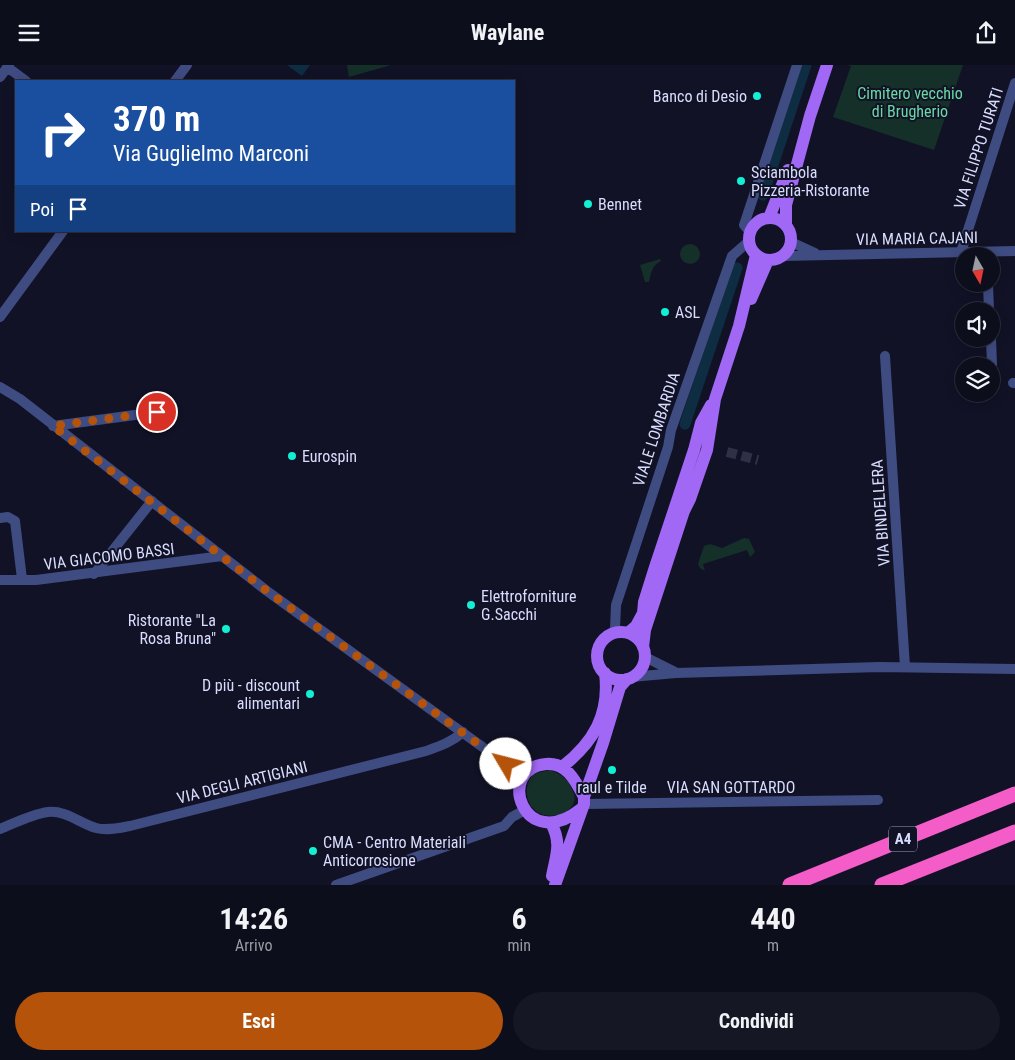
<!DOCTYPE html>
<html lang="it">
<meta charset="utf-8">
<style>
:root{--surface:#0d0e1c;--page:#161725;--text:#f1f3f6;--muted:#9a9ca3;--line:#2d2e3b;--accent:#b45309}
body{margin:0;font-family:"Roboto Condensed",sans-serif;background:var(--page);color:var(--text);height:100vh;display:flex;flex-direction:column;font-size:19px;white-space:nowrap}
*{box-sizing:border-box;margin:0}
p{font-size:16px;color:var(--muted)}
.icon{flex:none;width:28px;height:28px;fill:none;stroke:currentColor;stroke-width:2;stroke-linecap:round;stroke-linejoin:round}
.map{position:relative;height:820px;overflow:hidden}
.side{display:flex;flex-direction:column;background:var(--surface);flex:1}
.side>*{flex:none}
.banner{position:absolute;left:15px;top:15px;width:500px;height:152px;border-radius:0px;box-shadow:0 2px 12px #0003,0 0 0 1px var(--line);background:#1a4fa0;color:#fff;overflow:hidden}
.needle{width:32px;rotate:171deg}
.fabs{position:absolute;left:955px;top:182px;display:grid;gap:10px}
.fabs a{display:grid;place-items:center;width:45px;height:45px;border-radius:50%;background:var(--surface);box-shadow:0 2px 12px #0003,0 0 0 1px var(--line);font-size:25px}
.pin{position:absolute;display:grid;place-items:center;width:42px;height:42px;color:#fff;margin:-21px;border:2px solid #fff;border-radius:50%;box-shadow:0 1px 5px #0007}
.me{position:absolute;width:55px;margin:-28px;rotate:307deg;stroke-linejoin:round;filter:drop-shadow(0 0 4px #0008)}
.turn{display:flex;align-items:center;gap:18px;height:105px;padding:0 15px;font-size:22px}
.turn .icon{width:65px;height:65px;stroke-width:2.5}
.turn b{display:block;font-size:35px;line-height:42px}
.then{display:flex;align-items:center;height:48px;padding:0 15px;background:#0003;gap:10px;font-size:19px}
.eta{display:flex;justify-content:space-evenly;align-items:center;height:85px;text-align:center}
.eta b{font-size:30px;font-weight:700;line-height:35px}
.cta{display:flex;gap:10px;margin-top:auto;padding:10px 15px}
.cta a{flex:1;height:58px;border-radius:30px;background:var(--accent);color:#fff;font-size:20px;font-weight:700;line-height:58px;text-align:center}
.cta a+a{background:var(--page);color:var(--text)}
header{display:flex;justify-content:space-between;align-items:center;height:65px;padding:0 15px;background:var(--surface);font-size:22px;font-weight:700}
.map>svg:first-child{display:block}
.green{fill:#153029}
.water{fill:#0e2d43}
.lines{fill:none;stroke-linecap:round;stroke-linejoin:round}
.canal{stroke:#0e2d43;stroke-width:11}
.minor-tunnel{stroke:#2f3046;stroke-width:10;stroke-dasharray:10 5;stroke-linecap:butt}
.minor{stroke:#3f4c82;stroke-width:10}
.major{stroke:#a168f5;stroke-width:12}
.highway{stroke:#f45cc7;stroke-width:15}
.route{stroke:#b45309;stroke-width:9;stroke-dasharray:0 16.2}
.poi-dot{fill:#12efd5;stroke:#111226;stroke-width:2}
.labels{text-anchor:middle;stroke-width:4;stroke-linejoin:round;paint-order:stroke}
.shield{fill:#111226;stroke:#9da0bc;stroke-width:1}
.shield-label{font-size:15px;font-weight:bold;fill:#d9ddfd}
.park-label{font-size:16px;fill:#69d9a4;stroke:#111226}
.poi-label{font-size:16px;fill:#d9ddfd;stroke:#111226;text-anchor:start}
.street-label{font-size:16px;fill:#d9ddfd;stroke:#111226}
</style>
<header><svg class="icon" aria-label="menu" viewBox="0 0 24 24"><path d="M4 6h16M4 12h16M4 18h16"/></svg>Waylane<svg class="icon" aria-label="share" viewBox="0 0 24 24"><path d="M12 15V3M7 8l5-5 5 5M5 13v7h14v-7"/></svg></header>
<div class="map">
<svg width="1015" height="820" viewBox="0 0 1015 820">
<rect width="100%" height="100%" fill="#111226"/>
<path class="green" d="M347,0H391L349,12Z
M847,0H963L934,85L833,52L851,1Z
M680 189a10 10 0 1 1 20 0a10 10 0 1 1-20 0Z
M660,194L661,196C652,200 651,208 649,217H645L640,200Z
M744,473L749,474L755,487L750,492L747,485L703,499L705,506L700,503L698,499L704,481L710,479L722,483Z
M549,705C560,708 567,713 572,724C587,751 532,765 527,730C526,722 528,716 533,709Z"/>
<path class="water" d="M287,0H310L302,11Z"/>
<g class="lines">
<path class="canal" d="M763,130L806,0
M685,359L737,203"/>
<path class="minor-tunnel" d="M727,387L758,395"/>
<path class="minor" d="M7,2L26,16
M0,12L9,0
M175,16L187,0
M750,167L744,160L797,0
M791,177L815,188
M961,187L1015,18
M783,191L1015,186
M988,219L989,246
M0,252L63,166
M991,274L992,300
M885,291L905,602
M1013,318H1015
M0,322L20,334L267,526L506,699L519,721
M53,361L157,347
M0,453L8,452L15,456L22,514
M94,509L152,436
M0,515H36L222,491
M612,569L615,564L616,540L668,382L671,365L732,191L748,177
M645,592L675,607
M631,612L676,608L879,602L1015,604
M584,739L878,735
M0,764C15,758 32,749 48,747C66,745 79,758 96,763C107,766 119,763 130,761L426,686C440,681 452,677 463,667
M336,820L504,761L512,752L525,745"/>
<path class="major" d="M749 174a21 21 0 1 1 42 0a21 21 0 1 1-42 0Z
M769,153L788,105
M786,160V140L810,51L827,0
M751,234L768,195
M597 591a24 24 0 1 1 48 0a24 24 0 1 1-48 0Z
M628,568L636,561L643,548L644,537L655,502L694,385L701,358L711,340
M643,582L645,565L684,446L690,434L707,385L715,334L739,261L756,190
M562,702C594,677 610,649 605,608
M581,744C523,790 495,703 546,699C567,697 576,717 584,732
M551,758C562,778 556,790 552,811
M555,820L584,739V732L603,678L620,622L627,614"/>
<path class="highway" d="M790,820L1015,729
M882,820L1015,767"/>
</g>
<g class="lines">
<path class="route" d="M157,347L53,361L267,526L506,699"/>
</g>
<g class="poi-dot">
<circle cx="757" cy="31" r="5"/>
<circle cx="741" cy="116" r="5"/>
<circle cx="588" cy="139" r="5"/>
<circle cx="665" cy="247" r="5"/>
<circle cx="292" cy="391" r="5"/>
<circle cx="471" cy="540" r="5"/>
<circle cx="226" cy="564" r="5"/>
<circle cx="310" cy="629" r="5"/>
<circle cx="612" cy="705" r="5"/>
<circle cx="313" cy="786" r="5"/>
</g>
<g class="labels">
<rect class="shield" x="889" y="761.5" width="28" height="25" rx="4"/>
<g class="shield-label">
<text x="903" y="779">A4</text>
</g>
<g class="park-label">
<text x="910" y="34">Cimitero vecchio<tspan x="910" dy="18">di Brugherio</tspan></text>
</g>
<g class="poi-label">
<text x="747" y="37" text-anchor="end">Banco di Desio</text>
<text x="751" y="113">Sciambola<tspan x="751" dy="18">Pizzeria-Ristorante</tspan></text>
<text x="598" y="145">Bennet</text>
<text x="675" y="253">ASL</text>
<text x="302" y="397">Eurospin</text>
<text x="481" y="537">Elettroforniture<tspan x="481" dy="18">G.Sacchi</tspan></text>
<text x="216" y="561" text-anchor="end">Ristorante "La<tspan x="216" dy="18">Rosa Bruna"</tspan></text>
<text x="300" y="626" text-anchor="end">D più - discount<tspan x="300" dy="18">alimentari</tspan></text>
<text x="612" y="728" text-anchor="middle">raul e Tilde</text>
<text x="323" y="783">CMA - Centro Materiali<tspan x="323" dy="18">Anticorrosione</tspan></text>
</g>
<g class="street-label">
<text transform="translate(978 83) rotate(-72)" y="6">VIA FILIPPO TURATI</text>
<text transform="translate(917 173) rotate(-1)" y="6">VIA MARIA CAJANI</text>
<text transform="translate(656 364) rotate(-72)" y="6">VIALE LOMBARDIA</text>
<text transform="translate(880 448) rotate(-94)" y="6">VIA BINDELLERA</text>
<text transform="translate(109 491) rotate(-7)" y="6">VIA GIACOMO BASSI</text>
<text transform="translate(242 717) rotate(-14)" y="6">VIA DEGLI ARTIGIANI</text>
<text x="731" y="728">VIA SAN GOTTARDO</text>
</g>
</g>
</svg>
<div class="fabs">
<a><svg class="needle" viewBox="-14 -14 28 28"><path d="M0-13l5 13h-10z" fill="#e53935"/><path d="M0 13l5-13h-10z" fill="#9a9ca3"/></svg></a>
<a><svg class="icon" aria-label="sound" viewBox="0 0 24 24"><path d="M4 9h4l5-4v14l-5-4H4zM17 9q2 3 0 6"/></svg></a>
<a><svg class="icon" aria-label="layers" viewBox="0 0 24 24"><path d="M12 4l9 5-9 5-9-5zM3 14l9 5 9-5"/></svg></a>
</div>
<div class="pin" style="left:157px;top:347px;background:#d93025"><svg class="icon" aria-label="arrive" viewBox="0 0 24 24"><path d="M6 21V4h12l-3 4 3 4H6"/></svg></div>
<svg class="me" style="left:506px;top:699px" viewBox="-20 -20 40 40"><circle r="19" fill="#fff"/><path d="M0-13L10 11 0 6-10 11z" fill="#b45309"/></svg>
<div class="banner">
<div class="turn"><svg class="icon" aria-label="right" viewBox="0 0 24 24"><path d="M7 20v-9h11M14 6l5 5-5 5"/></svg><div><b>370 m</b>Via Guglielmo Marconi</div></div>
<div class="then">Poi<svg class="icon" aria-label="arrive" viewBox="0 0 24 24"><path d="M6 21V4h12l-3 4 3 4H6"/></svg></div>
</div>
</div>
<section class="side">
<div class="eta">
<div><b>14:26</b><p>Arrivo</p></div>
<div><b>6</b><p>min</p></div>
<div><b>440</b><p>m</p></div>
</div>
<div class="cta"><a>Esci</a><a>Condividi</a></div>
</section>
